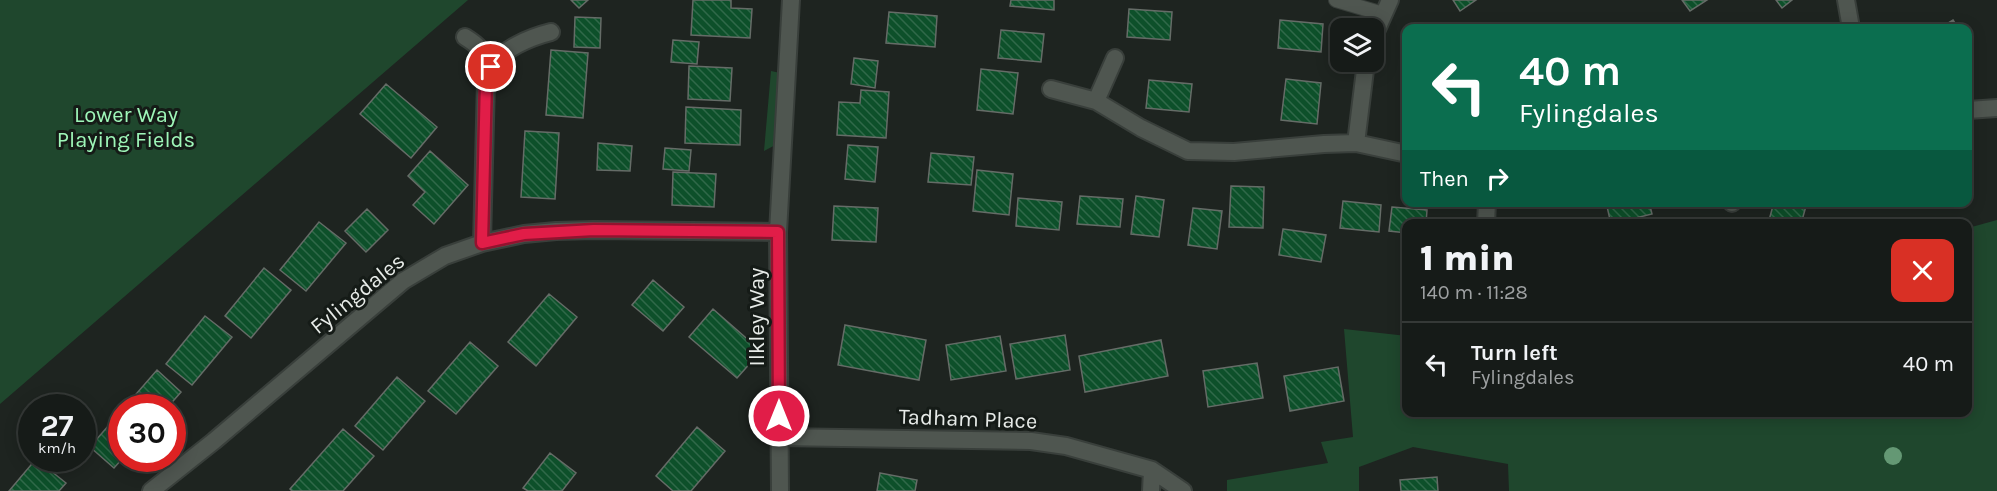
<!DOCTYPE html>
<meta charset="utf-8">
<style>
:root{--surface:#161b18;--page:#1f2421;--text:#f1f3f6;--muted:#9ea1a2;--line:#353937}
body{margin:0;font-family:Karla,sans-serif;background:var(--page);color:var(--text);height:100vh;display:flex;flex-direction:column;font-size:22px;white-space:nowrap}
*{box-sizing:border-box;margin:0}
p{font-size:20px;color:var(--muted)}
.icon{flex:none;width:33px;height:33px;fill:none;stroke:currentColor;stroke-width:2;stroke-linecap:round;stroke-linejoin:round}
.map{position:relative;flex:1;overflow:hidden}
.sheet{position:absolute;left:1402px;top:219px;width:570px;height:198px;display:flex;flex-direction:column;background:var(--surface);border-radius:12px;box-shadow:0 3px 15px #0003,0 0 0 2px var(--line)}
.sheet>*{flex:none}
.hud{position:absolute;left:1402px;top:24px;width:570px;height:183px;border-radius:12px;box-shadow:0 3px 15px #0003,0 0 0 2px var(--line);background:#0b6e4f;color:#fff;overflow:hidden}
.controls{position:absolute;left:1330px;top:18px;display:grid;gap:12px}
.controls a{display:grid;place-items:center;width:54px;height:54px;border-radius:12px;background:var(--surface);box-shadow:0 3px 15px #0003,0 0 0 2px var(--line);font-size:30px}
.speed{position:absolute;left:18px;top:394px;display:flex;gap:12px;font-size:30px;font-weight:700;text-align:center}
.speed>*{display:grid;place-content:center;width:78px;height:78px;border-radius:50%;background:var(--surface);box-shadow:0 3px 15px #0003,0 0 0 2px var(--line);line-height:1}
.speed small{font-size:15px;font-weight:400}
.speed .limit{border:9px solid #d22;background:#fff;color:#111}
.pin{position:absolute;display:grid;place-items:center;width:51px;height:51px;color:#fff;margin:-26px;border:3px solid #fff;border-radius:50%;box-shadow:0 2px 6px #0007}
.me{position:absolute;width:66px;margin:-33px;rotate:0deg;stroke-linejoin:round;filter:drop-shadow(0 0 4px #0008)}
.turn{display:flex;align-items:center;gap:21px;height:126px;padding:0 18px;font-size:27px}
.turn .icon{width:78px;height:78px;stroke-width:2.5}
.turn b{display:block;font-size:42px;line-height:51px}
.then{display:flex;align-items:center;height:57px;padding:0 18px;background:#0003;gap:12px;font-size:22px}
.round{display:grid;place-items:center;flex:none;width:63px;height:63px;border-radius:12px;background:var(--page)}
.overview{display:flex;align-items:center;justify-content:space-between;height:102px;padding:0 18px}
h1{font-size:36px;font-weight:800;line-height:45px}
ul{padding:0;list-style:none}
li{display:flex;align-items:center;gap:18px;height:84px;padding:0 18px;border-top:2px solid var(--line)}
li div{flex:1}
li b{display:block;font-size:22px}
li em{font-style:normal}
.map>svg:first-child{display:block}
.green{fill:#1f472d}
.building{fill:url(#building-back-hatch);stroke:#656c67;stroke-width:1.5}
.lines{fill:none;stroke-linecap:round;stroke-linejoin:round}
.service-casing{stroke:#393f3b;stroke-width:16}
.minor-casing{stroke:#393f3b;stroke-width:20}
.service{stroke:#4f5650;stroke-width:14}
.minor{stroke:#4f5650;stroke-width:16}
.tree{fill:#649874}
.route-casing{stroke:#92132f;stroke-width:15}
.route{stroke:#e11d48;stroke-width:10}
.labels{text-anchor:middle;stroke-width:6;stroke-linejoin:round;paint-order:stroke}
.park-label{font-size:22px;fill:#9ef6b8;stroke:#151b17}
.street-label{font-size:22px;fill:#e7ebe8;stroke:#151b17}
</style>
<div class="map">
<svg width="1997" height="491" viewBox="0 0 1997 491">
<defs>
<pattern id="building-back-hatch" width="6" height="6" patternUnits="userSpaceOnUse" patternTransform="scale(1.5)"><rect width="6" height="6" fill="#0d502a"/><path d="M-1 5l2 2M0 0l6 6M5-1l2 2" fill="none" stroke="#306949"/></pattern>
</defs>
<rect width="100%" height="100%" fill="#1e2420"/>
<path class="green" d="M0,0H468L0,404Z
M771,71L780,73L779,143L764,151Z
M1997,220V491H1509L1508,464L1413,447L1359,467V491H1227V480L1328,463L1321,442L1353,437L1344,329L1407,336V412H1968V228Z"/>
<path class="building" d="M571,0H588L579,8Z
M693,0H731V8L752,9L750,38L691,35Z
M1011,0H1054V10L1010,6Z
M1453,0H1476L1460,11Z
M1682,0H1707L1690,11Z
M1776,0H1792L1782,8Z
M1129,9L1172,12L1170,40L1127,37Z
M889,12L937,16L935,47L886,43Z
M575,17L601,18L600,48L574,47Z
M1280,20L1323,24L1321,52L1278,48Z
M1953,20L1958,28H1940Z
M1001,30L1044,34L1041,62L998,58Z
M673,40L699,42L697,64L671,62Z
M551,50L588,53L583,118L546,115Z
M854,58L878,61L875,88L851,84Z
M689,66L732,68L730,101L688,99Z
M981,69L1018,73L1013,114L977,110Z
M1286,79L1321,83L1317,124L1281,120Z
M1149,80L1192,84L1189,112L1146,108Z
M386,84L437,127L411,158L360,114Z
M861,90L889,92L886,138L837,135L839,102L860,103Z
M686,107L741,110L740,145L685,143Z
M525,131L559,133L555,199L521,197Z
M598,143L632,146L630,171L597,170Z
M848,145L878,147L875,182L845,179Z
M665,148L691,150L689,171L663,169Z
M430,151L468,185L434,224L413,205L425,192L408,176Z
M931,153L974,157L971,185L928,182Z
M977,170L1013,174L1009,215L973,211Z
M673,172L716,174L714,207L672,205Z
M1231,186L1264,187L1263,228L1229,227Z
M1080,196L1123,199L1120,227L1077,224Z
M1136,196L1164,200L1159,237L1131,234Z
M1018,198L1062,202L1059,230L1016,226Z
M1343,201L1381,205L1379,232L1340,228Z
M1606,202H1649L1652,214L1611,224Z
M1774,202H1793L1806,206L1801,224H1768Z
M834,206L878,208L876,242L832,240Z
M1392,207L1427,210L1426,224H1407V233L1389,231Z
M1193,208L1222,211L1217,249L1188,245Z
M367,209L388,230L366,252L345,231Z
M1447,218L1471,221V224H1446Z
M319,222L346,243L306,291L280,270Z
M1283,229L1326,235L1321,262L1279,255Z
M264,268L291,290L251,338L225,316Z
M653,280L684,307L663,331L632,305Z
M549,294L577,317L536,366L508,342Z
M713,309L761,351L737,378L689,337Z
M205,316L232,337L192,385L166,364Z
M845,325L926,340L919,380L838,365Z
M1065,335L1070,370L1016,379L1010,344Z
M1000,336L1006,371L951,380L946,345Z
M1161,340L1168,376L1085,392L1079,356Z
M470,342L498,366L456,414L428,391Z
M1257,363L1263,398L1208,407L1203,371Z
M1338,367L1344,401L1290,411L1284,376Z
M157,370L181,392L167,408H124Z
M397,377L425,401L383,450L355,426Z
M122,410V459L114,468L90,447Z
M697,427L725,451L691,491H673L656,476Z
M343,429L374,456L343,491H292L290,489Z
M550,453L576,473L562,491H528L523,488Z
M36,459L66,483L59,491H9Z
M880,473L917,480L915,491H877Z
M1437,477L1438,491H1401L1400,480Z"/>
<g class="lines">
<g class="service-casing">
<path id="service" d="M1336,0L1383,14"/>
</g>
<g class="minor-casing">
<path id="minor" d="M1846,0L1851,28
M1374,36L1390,0
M465,37C478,45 485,52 491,67
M1051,89L1096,101L1141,128L1188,151L1234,152L1324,144L1356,143L1407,154
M1096,101L1115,58
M1968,110L1997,108
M1356,143L1366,62
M1732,202V203
M1486,224L1487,202
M482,243L486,81C487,77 488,72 491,68C501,49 531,37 551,32
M779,437L1031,441L1066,446L1152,470L1183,491
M151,491L214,441L403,281L445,256L482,243L524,234L556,231L594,230L778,232
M780,491L778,232L791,0
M1151,491L1152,470"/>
</g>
<use href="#service" class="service"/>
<use href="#minor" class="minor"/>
</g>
<circle class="tree" cx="1893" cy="456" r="9"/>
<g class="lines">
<g class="route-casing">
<path id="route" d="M491,67L486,81L482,243L524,234L594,230L778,232L779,416"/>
</g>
<use href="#route" class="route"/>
</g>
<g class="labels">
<g class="park-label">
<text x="126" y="122">Lower Way<tspan x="126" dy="25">Playing Fields</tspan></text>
</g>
<g class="street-label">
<text transform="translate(357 293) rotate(-39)" y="8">Fylingdales</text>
<text transform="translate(756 317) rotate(-90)" y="8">Ilkley Way</text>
<text transform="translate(968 418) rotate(2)" y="8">Tadham Place</text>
</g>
</g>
</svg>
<div class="controls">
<a><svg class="icon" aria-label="layers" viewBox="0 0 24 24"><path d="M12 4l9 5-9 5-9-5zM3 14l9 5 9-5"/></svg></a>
</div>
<div class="speed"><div>27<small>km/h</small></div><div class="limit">30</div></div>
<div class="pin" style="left:491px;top:67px;background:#d93025"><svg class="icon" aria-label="arrive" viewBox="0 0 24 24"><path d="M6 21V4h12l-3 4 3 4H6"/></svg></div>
<svg class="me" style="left:779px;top:416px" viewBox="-20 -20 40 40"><circle r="17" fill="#e11d48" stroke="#fff" stroke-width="3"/><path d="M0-11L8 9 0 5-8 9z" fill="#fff"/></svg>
<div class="hud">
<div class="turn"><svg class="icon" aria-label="left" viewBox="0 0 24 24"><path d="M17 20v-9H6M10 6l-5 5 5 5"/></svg><div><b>40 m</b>Fylingdales</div></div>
<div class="then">Then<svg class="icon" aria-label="right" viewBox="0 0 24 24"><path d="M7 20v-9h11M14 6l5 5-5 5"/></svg></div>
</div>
<section class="sheet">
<div class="overview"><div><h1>1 min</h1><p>140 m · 11:28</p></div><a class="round" style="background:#d93025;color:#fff"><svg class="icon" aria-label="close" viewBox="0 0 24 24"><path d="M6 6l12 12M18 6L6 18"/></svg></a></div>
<ul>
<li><svg class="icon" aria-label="left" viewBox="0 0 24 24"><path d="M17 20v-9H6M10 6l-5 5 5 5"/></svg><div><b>Turn left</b><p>Fylingdales</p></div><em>40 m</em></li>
</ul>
</section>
</div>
